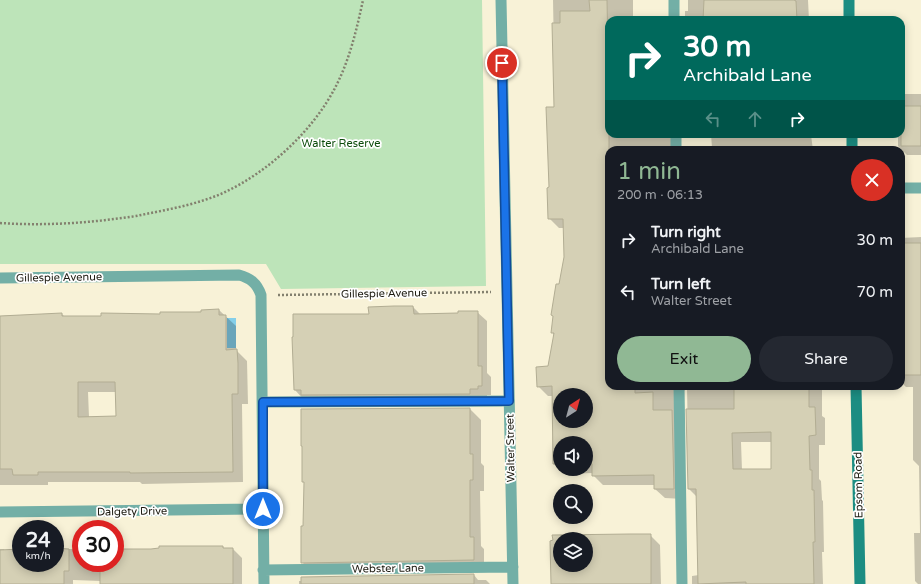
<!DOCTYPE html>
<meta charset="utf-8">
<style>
:root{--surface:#171b24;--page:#242831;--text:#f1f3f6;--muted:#9ea1a6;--accent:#90b894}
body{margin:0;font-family:"Varela Round",sans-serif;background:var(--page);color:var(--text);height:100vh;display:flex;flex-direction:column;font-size:15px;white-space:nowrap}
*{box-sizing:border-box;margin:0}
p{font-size:13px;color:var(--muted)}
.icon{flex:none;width:22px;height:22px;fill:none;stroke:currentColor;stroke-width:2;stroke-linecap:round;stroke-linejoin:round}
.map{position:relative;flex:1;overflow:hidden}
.panel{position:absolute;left:605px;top:146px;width:300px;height:244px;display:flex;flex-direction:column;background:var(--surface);border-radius:12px;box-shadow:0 2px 10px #0003}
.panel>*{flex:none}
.banner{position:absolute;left:605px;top:16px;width:300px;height:122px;border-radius:12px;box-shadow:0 2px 10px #0003;background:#00695c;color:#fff;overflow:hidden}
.needle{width:26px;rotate:36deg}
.fabs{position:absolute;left:553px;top:388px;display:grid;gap:8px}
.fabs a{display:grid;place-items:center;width:40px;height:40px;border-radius:50%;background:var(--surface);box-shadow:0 2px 10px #0003;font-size:20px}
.speed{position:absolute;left:12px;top:520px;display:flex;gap:8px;font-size:20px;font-weight:700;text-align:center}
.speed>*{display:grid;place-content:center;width:52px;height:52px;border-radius:50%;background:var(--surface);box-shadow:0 2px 10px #0003;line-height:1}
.speed small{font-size:10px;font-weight:400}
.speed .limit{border:6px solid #d22;background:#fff;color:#111}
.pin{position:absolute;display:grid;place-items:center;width:34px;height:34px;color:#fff;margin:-17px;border:2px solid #fff;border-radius:50%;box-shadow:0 1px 4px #0007}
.me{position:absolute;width:44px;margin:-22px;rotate:0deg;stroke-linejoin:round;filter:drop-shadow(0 0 3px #0008)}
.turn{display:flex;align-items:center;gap:14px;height:84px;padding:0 12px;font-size:18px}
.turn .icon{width:52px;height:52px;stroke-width:2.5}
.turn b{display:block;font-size:28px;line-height:34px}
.lanes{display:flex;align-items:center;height:38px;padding:0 12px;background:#0003;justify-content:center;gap:20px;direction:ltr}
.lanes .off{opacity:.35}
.round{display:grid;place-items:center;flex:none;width:42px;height:42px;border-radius:21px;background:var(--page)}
.summary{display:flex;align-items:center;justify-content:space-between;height:68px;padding:0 12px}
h1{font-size:24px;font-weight:600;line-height:30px;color:var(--accent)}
.button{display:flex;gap:8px;margin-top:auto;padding:8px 12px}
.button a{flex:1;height:46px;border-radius:24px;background:var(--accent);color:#111;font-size:16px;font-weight:600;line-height:46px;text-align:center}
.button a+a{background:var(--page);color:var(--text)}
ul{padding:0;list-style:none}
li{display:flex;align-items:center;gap:12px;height:52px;padding:0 12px}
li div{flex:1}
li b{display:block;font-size:15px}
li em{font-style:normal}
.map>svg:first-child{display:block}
.green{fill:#bde4b9}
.water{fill:#85cfe9}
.shadow{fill:#0003;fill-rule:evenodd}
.building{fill:#d5d0b5;stroke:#b2ad93;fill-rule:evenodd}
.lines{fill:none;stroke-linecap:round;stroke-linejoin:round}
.path{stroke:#83806e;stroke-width:2.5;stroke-dasharray:2 2;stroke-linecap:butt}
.service{stroke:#73afa6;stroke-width:11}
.minor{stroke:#73afa6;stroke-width:11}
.secondary{stroke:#1c8d82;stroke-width:11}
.route-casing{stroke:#114b97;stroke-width:10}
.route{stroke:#1a73e8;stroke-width:7}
.labels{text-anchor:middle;stroke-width:3.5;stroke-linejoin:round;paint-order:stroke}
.park-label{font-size:11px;fill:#0d4c0c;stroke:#fff}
.street-label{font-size:11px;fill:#1c1a10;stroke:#fff}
</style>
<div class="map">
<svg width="921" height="584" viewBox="0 0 921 584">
<rect width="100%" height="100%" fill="#f8f2d7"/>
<path class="green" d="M0,0H482L486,286L281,289L266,264H0Z"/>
<path class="water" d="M227,318H236V348H227Z"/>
<path class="shadow" d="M553,0H633V20H609V134H673V150H609V386H822V416L825,418V445H819V479L821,481L822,500L823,501L824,552H822L823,584H692V576L699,575L697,497L689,489L687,388L683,392V499L665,498L655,489V485H603L593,475V473L564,474L554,464L553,396H548L538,386L549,367L554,335L552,332L565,257L564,228H559L549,218L555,108ZM560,395H586V421H560ZM741,442H772V470H742ZM560,443H586V469H560Z
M688,0H808L809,20H685V11H688Z
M901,94H921V155H907L898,146V134H901Z
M711,134H810L811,135L813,150H684V149L712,148Z
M921,237V584H918L915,581L914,533H920L919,466L913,460V387H906L901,382V238Z
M413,307L421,315L459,314L477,312L487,321V373L491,377V395H487V398L304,400L295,390L293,338L370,315Z
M219,310L236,326V350L247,361L248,404H242L243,482L142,484L140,482H48V485H0V316L62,314L65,317L161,315ZM88,392H116L117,417H89Z
M470,409L481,420V463L484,466V491H480L481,546L484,549V571L313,573L302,562L304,527L305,483L303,482Z
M650,535L660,545L661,584H552L553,536ZM560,539H586V565H560Z
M223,547L225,549H233L242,558V584H101V581L73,580V584H0V549H4L5,551L21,550V563H55V549H81V563H115V550Z
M474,575L478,580H486L490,584H299V581Z"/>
<path class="building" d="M589,0H607L609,109V386H635V393L653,392V410H672L674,489H654V475L592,476V464H586V443H560V464H553L552,386L537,387L536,367L548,366L554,333H551L553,316L551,315L556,284H559L564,257L563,219H548L547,188L549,187L546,107H554L552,23H560V11H590ZM560,395H586V421H560Z
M704,0H794L796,1L797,20H703Z
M901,106H921V146H901Z
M901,243H921V375H901Z
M394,306H413L414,314L458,313V311H478V366H482V386H478V389H470V394L301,395V390H294L292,337H293V314H369L368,307Z
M219,309V315H226V350L237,349L238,363V394H232L233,472L130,473V472H38V475H13L12,469H0V316L62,313V316H101V313L160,314V312H201V310ZM78,382H115L116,416L78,417Z
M734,386H809V407H815L816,435L809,436L810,470H812V490H814L815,542H813L814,584H746V582L698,584L696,489H688L686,409H734ZM771,432V469H733L732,433Z
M470,408V454H473V480H470V537H474V560L301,563V526H303L304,482H302V446H301V409Z
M630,534H651V584H551L550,541L553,540L552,535ZM560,539H586V565H560Z
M159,546H223V548H233V584H100V563H115V549H151L159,548Z
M55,548L69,549V571H64V584H0V550L21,549V563H55Z
M474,574V584H301V577Z"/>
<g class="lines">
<path class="path" d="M0,223C45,226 91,223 136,216C165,210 196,205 223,193C269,172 315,129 337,84C350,58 357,28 363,0
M278,295L491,292"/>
<path class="service" d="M674,0V20
M676,134V150
M679,386L682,584
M263,402L509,401"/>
<path class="minor" d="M501,0L513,584
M901,188H921
M0,278L239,275C250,278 257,283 261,295L264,584
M0,512L263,509
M263,570L513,567"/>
<path class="secondary" d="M849,0V20
M852,134V150
M856,386L860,584"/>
</g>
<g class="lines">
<g class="route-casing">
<path id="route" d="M263,509V402L509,401L502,63"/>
</g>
<use href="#route" class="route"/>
</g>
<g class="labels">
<g class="park-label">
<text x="341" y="147">Walter Reserve</text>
</g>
<g class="street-label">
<text transform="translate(59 277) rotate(-1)" y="4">Gillespie Avenue</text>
<text transform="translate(384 293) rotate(-1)" y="4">Gillespie Avenue</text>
<text transform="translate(510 448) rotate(-91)" y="4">Walter Street</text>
<text transform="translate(858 485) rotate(-91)" y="4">Epsom Road</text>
<text transform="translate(132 511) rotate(-1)" y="4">Dalgety Drive</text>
<text transform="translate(388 568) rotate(-1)" y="4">Webster Lane</text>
</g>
</g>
</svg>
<div class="fabs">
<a><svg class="needle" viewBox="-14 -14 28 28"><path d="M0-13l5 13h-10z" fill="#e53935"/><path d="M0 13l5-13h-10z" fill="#9ea1a6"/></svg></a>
<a><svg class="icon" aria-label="sound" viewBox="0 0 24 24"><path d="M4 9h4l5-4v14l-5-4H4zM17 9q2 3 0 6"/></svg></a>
<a><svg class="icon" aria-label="search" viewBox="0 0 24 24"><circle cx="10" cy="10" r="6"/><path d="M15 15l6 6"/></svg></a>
<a><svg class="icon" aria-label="layers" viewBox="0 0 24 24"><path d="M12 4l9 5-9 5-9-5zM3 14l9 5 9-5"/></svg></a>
</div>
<div class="speed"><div>24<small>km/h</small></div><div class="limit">30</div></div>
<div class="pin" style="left:502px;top:63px;background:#d93025"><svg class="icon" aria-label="arrive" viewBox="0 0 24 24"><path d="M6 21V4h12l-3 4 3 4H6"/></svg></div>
<svg class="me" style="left:263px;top:509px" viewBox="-20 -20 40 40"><circle r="17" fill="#1a73e8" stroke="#fff" stroke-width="3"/><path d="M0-11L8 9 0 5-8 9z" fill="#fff"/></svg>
<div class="banner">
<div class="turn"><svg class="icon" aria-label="right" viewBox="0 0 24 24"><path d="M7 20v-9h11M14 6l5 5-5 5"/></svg><div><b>30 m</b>Archibald Lane</div></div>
<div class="lanes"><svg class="icon off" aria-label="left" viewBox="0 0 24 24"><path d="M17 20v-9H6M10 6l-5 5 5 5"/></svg><svg class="icon off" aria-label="ahead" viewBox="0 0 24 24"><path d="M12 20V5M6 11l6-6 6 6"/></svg><svg class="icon" aria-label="right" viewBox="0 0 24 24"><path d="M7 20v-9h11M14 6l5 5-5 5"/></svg></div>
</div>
<section class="panel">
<div class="summary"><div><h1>1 min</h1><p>200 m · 06:13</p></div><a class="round" style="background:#d93025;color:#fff"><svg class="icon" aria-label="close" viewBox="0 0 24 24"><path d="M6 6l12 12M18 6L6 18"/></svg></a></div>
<ul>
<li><svg class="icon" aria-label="right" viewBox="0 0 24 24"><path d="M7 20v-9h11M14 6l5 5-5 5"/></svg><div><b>Turn right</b><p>Archibald Lane</p></div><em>30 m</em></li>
<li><svg class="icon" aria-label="left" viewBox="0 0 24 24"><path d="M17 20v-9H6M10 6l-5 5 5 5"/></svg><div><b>Turn left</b><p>Walter Street</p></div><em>70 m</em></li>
</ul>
<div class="button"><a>Exit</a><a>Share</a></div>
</section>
</div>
